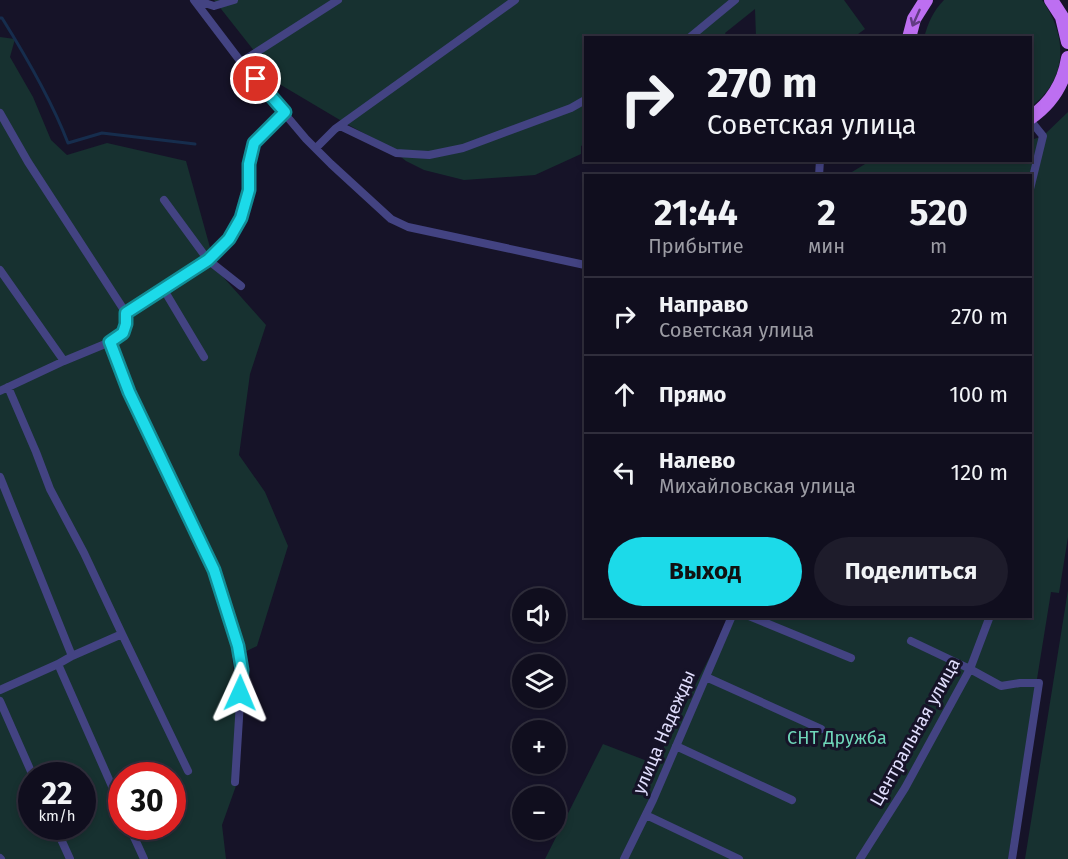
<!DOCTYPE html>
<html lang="ru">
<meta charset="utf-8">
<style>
:root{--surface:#100e1e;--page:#1e1c2b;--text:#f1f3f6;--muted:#9c9ca4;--line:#302e3c;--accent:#1cdae9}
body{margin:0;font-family:"Fira Sans",sans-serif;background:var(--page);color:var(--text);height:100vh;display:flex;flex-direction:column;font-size:22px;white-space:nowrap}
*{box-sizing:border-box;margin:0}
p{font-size:20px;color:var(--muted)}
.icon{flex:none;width:33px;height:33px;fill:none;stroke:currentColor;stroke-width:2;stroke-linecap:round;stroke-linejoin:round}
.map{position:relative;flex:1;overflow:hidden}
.drawer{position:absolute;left:584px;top:174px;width:448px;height:444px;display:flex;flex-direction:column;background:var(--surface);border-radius:0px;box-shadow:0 3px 9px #0003,0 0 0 2px var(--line)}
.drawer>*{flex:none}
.top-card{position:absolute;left:584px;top:36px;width:448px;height:126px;border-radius:0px;box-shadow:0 3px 9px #0003,0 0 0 2px var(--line);background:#100e1e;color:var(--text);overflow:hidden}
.fabs{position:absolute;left:512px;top:588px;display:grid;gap:12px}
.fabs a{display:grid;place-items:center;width:54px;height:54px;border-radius:50%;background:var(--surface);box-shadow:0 3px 9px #0003,0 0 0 2px var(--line);font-size:30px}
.speed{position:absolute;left:18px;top:762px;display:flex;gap:12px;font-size:30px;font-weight:700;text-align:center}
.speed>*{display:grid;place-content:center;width:78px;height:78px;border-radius:50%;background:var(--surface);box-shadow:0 3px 9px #0003,0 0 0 2px var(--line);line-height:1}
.speed small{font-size:15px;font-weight:400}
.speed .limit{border:9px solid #d22;background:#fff;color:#111}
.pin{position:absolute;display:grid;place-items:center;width:51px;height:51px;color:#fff;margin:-26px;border:3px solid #fff;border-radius:50%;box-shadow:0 2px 6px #0007}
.me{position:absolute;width:66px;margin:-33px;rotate:1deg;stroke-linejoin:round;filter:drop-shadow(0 0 4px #0008)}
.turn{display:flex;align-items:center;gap:21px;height:126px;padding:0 24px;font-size:27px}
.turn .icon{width:78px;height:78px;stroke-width:2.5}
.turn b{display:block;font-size:42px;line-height:51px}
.eta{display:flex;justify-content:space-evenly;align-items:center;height:102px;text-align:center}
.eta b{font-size:36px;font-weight:700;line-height:42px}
.button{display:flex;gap:12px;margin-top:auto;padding:12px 24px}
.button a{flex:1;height:69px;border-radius:36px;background:var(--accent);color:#111;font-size:24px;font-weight:700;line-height:69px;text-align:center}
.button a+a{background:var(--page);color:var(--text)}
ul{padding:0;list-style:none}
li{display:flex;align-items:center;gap:18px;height:78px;padding:0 24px;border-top:2px solid var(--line)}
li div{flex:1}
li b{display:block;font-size:22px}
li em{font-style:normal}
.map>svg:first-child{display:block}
.green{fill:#173130;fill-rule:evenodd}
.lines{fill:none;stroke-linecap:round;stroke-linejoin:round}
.stream{stroke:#162d4d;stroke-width:3}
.street{stroke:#434382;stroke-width:8}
.primary{stroke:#bd6ff1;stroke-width:14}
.oneway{stroke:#613c82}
.route-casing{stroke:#128e97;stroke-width:15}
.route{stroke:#1cdae9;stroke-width:10}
.labels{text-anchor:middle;stroke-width:6;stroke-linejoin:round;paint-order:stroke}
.street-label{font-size:18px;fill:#e0ddfc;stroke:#161328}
.park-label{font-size:18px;fill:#6fd6b9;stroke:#161328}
</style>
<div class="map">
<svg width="1068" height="859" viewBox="0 0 1068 859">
<rect width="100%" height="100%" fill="#161328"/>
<path class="green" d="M214,0H844L865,29L854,37H756L755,9L725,33L727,37L585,38V144L581,146V154L535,175L464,180L424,170L406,161L387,146L345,123L281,85Z
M944,0H1042C1068,36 1068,79 1031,107L1030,38H924C928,23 933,11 944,0Z
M0,37L15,39L10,57L33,97L51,140L67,155L107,143L186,161L216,269L266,325L250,374L239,455L265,492L288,546L257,646L232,658L241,726L237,783L222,825L226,859H0ZM32,776H82V826H32ZM122,776H172V826H122Z
M1068,112V537L1059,593L1051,592L1008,859H545L603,744L655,764L730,617L1030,616V176L847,175L870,161L1030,160L1031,140L1043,136Z
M1068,590V859H1025Z"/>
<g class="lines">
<path class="stream" d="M0,18H2C27,58 51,99 68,143L102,133L195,144"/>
<path class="street" d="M194,0L241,62L306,139L331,164L391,219L408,227L585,265
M195,0L214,6L234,0
M689,38L735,0
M241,62L338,0
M0,113L28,162L126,313
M1030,120L1043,136L1030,189
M340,126L396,153L429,155L463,148L571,108L585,100
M316,148L335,129L515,0
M819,176L820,160
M164,200L208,260L241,286
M0,270L64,361
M164,290L204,357
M110,342L129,392L214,570L238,646L242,670L235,782
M8,387L36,452L50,489L84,553L122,634L72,656
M0,391L64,361L110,342L123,333L126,324V313L208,260L229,239L241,218L249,190V164L254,143L285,113
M0,477L72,656L58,664
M749,616L851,658
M122,634L188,771
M911,641L970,669L1001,686L1020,683H1039L1012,859
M706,677L821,729
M0,690L58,664L122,809
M0,701L33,776
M676,746L792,800
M646,815L739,859
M55,826L70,859
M129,826L144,859
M0,858L1,859
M624,859L653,800L732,616
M860,859L905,788L970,669L990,616"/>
<path class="primary" d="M1051,0L1062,17L1068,42
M909,38L914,19L926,0
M1030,118C1052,103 1064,83 1068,58"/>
</g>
<defs><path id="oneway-shaft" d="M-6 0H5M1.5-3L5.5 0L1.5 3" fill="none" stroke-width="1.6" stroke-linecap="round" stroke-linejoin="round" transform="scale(1.5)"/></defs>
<use class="oneway" href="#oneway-shaft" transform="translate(916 18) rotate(114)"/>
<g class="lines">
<g class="route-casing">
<path id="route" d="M240,693L242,670L238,646L214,570L129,392L110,342L123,333L126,324V313L208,260L229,239L241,218L249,190V164L254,143L285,112L256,79"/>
</g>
<use href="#route" class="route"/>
</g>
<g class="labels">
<g class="street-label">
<text transform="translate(664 732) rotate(-67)" y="6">улица Надежды</text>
<text transform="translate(915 732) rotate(-61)" y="6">Центральная улица</text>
</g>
<g class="park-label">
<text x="837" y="744">СНТ Дружба</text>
</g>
</g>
</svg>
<div class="fabs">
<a><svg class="icon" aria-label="sound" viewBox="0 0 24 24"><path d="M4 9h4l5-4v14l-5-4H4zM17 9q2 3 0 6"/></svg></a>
<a><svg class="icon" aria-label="layers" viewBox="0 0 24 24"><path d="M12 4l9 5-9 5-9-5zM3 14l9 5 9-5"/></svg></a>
<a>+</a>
<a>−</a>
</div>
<div class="speed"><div>22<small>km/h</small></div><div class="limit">30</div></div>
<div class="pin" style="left:256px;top:79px;background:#d93025"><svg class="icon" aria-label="arrive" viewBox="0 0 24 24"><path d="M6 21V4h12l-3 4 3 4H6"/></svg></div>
<svg class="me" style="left:240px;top:693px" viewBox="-20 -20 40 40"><path d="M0-17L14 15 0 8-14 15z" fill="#1cdae9" stroke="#fff" stroke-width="4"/></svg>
<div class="top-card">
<div class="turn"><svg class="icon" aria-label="right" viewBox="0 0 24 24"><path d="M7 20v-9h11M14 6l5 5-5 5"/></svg><div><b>270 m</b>Советская улица</div></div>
</div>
<section class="drawer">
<div class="eta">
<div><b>21:44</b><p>Прибытие</p></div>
<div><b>2</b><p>мин</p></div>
<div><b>520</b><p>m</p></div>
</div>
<ul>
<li><svg class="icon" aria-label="right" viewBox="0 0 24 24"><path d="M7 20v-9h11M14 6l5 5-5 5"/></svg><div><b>Направо</b><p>Советская улица</p></div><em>270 m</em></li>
<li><svg class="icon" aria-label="ahead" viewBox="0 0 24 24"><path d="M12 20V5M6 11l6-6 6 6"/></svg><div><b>Прямо</b></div><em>100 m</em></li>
<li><svg class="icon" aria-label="left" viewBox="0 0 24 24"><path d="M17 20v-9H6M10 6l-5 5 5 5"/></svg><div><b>Налево</b><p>Михайловская улица</p></div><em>120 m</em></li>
</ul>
<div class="button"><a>Выход</a><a>Поделиться</a></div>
</section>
</div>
